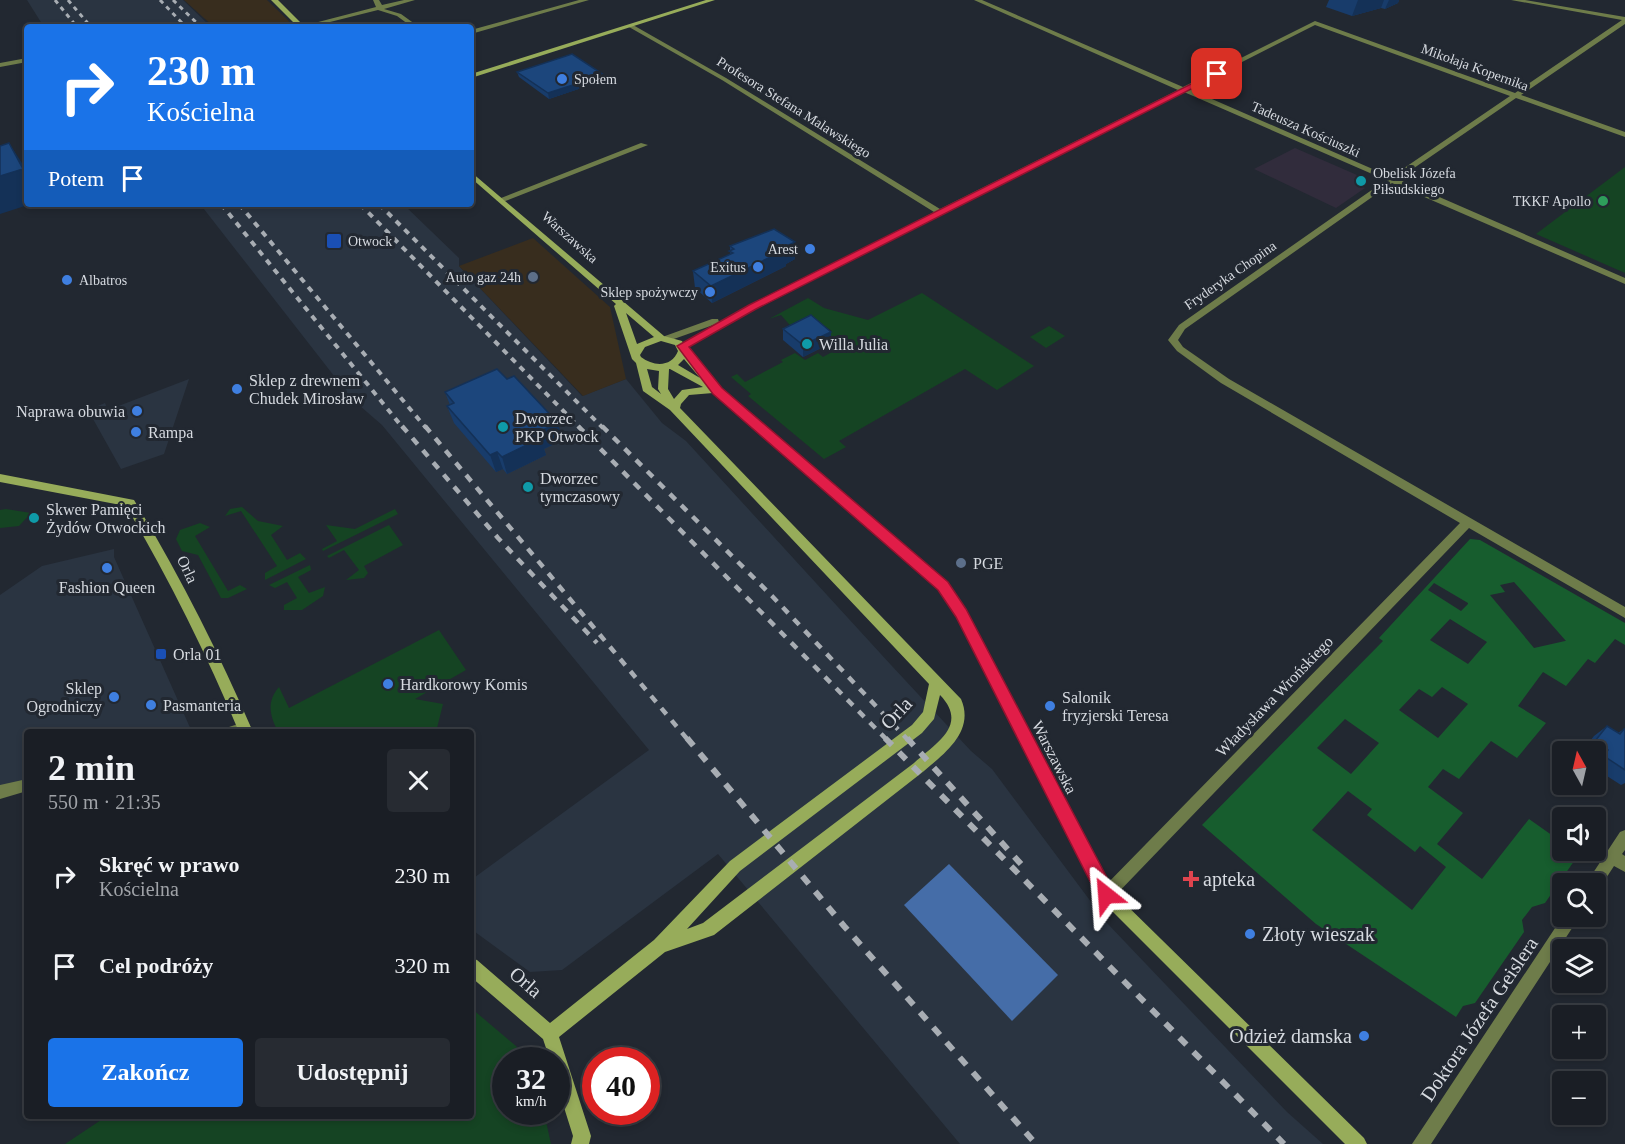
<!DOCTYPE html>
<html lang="pl">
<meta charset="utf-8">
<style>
:root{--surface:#1a1e25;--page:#272b32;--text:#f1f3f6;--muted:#9fa2a7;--line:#383c42;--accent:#1a73e8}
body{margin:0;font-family:Georgia,serif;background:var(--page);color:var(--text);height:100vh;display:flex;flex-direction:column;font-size:22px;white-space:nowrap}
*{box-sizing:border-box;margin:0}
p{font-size:20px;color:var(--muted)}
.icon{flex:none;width:33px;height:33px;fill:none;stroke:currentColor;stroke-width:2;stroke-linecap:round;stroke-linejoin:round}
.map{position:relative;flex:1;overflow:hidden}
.details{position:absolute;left:24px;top:729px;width:450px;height:390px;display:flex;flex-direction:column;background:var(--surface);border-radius:6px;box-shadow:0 3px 9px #0003,0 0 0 2px var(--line)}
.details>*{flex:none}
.guide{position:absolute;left:24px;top:24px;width:450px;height:183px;border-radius:6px;box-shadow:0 3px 9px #0003,0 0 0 2px var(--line);background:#1a73e8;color:#fff;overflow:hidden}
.needle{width:39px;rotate:352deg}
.fabs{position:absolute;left:1552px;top:741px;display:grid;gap:12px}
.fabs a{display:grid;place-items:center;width:54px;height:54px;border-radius:6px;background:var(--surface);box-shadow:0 3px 9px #0003,0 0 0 2px var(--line);font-size:30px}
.speed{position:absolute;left:492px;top:1047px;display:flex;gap:12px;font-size:30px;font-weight:700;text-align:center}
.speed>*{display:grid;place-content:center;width:78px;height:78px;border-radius:50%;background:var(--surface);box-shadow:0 3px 9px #0003,0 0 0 2px var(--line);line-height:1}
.speed small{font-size:15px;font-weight:400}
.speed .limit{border:9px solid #d22;background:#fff;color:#111}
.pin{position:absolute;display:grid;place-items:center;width:51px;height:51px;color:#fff;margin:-26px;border-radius:12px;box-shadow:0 3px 9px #0006}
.me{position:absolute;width:66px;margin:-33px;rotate:332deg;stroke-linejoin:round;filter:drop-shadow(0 0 4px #0008)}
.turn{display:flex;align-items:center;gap:21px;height:126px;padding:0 24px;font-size:27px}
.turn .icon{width:78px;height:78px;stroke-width:2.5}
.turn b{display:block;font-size:42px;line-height:51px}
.then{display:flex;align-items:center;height:57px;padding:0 24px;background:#0003;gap:12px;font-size:22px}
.round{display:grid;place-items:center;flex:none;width:63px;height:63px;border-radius:6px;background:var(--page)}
.head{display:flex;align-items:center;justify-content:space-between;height:102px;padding:0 24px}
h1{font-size:36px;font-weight:600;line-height:45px}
.cta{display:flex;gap:12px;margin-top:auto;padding:12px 24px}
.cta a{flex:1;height:69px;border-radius:6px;background:var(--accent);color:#fff;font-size:24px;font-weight:600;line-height:69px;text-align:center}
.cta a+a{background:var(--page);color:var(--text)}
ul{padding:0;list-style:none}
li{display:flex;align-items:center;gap:18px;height:90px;padding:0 24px}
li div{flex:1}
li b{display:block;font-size:22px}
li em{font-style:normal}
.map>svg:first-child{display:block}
.built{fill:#2a3441}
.industrial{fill:#382d1e}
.education{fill:#312c3c}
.green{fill:#154423}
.forest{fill:#175d2e;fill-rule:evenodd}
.water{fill:#456da8}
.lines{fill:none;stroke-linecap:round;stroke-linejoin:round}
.street{fill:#6e7c4a;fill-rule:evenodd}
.secondary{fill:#97ac5a;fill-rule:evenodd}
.rail-far3{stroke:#a8adb3;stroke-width:3;stroke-dasharray:4.5 4.5;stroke-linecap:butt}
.rail-far2{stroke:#a8adb3;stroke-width:4;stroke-dasharray:6 6;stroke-linecap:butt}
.rail-far1{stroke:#a8adb3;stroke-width:4.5;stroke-dasharray:8 8;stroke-linecap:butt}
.rail{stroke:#a8adb3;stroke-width:6;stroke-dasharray:10 10;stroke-linecap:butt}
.wall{fill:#183c6b}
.shaded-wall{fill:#143157}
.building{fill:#1c467c;stroke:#143157;stroke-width:1.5}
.route{fill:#e11d48;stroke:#92132f;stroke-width:1.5}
.shop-dot{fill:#3f7fe0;stroke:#222831;stroke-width:2}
.culture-dot{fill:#0f9aa8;stroke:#222831;stroke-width:2}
.leisure-dot{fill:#2e9e5b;stroke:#222831;stroke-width:2}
.transit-dot{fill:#1a4fb4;stroke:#222831;stroke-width:2}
.service-dot{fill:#5c6f8a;stroke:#222831;stroke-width:2}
.health-dot{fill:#e0444e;stroke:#222831;stroke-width:2}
.labels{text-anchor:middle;stroke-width:6;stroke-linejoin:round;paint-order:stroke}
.far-street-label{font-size:14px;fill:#d6dae0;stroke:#222831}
.far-poi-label{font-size:14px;fill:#d6dae0;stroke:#222831;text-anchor:end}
.poi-label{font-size:16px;fill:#d6dae0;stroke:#222831;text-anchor:start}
.street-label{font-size:16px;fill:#d6dae0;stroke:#222831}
.near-street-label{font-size:20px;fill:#d6dae0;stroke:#222831}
.near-poi-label{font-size:20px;fill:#d6dae0;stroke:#222831;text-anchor:start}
</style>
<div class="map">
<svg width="1625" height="1144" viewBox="0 0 1625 1144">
<rect width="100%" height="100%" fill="#222831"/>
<path class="built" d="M27,0H183L211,27H44Z
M200,204H403L459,258V266L582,396L626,379L662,423L686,441L891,665L971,751L992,769L1106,922L1287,1112L1323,1144H960L718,854L562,970L530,972L471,929V880L649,750L382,425L352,399Z
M189,379L164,454L121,469L88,410L105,403L108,410Z
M114,549V557L192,732H27V785L0,792V595L42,566Z"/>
<path class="industrial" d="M184,0H267L295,27H214Z
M533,238L610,307L626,379L583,396L459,266Z"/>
<path class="education" d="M1295,148L1357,175L1354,180L1365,188L1336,208L1254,169Z"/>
<path class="green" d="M1625,167V273L1536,234Z
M922,293L1034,366L997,390L965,369L839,441L846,447L824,459L748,396L751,394L731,377L737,374L745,382L783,362L781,360L795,353L805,360L818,353L823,357L841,347L826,335L832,331L811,317L795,331L781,315L769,319L808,298L824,308L868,320Z
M1049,326L1065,336L1046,348L1030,337Z
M242,507L258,521L283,526L271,535L287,560L300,553L306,559L265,580V573L277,566L241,511L225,516L230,509Z
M6,509L31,513L19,526L0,528V510Z
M395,509L398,514L323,551L322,549L337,541L326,525L355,529Z
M200,523L210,527L195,536L228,591L240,585L247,589L228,598H221L198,555L182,551L176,539L180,530Z
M389,525L403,545L364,566L368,573L364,578L346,580L359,570L344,550L329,558L327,556Z
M310,565L311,570L298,577L309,593L325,587L323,596L302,610H284V605L297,598L287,582L275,588L269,585Z
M439,630L466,670L415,699L443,704L436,732H278C270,716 266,702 279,687L289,708Z
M471,1008L516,1046L525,1060H506V1112H544L551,1144H65L107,1116H471Z"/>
<path class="forest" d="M1470,539L1480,540L1625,623V645L1615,639L1595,663L1588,659L1566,686L1543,672L1518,706L1546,723L1517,758L1491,741L1459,779L1443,769L1428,787L1463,813L1437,844L1482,879L1529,819L1563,843V850L1573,851L1579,854L1545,903L1532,907L1522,920L1524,932L1475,1003L1463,1006L1456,1017L1316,924L1202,825L1383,641L1379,638ZM1514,582L1566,641H1565L1534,648L1490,595L1505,592L1500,585ZM1434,583L1468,603V604L1461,611L1428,590ZM1450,619L1487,642L1468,664L1430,640ZM1442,687L1468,704L1438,738L1399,710L1419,689L1432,697ZM1345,719L1379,743L1351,774L1317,748ZM1348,791L1372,809L1367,815L1415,852L1420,846L1446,867L1412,910L1312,830Z"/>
<path class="water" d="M949,864L1058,975L1012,1021L904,905Z"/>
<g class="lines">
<path class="street" d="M373,0H379L382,5L404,0H415L384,9L401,14L419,27H412L397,16L378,10L310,27H299L376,7Z
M579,0H589L471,34V30Z
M974,0H982L1183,87L1315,21L1515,93L1622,20L1511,0H1525L1625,17V24L1521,95L1625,132V137L1516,98L1398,179L1625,278V284L1392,183L1185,329L1178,340L1183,347L1229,379L1625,607V618L1469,528L1111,900L1106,903L1101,900L1098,895L1101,890L1460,523L1221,383L1177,351L1168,340L1179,325L1386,180L1184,92L756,309L685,349L682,350L677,347L716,324L671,340H665V336L712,319H718L719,322L934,212L722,80L629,27V25H633L726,78L940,209L1178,90ZM1315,25L1510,96L1391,177L1189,89Z
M27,58V62L0,67V63Z
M641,143L648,145L503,202L496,200Z
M27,163V168L0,175V170Z
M244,722L249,724L251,728L249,732H224L226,728Z
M27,779V791L0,799V785Z
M1625,830V850L1622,854L1625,856V872L1614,866L1599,889L1596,891V884H1587L1589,879L1620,832Z
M1563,916H1580L1431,1144H1412Z"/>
<path class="secondary" d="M271,0H278L305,27H298Z
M706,0H715L471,78V74Z
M471,172L664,336L682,341L687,350L720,388L947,583L965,609L1111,890L1364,1138L1367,1144H1345L1101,900L956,616L939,589L713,393L689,395L681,404L680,408L961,699C975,731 945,753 924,771L714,935L665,952L559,1037L591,1136L589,1144H571L573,1136L556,1082V1060H550L543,1039L471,977V958L477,960L550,1023L654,940L730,861L912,725L923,712L929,684L670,410L643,391L636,363L632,359L614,306L616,304L471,178ZM626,313L654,337L637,344ZM661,341L675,345L678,351C672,367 654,367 641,357L640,355L645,347ZM684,359L700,378L678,365ZM647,369L659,371L658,389L661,394L652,387ZM669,369H670L703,387L682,390L674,399L668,389ZM940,695C969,725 936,743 914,763L703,923L687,929L740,871L922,733L934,719Z
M0,474L134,500C179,574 219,653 253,732H239C207,655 169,579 126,506L0,482Z"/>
<path class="rail-far3" d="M55,0L77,27
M68,0L91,27
M160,0L186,27
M173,0L201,27"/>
<path class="rail-far2" d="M221,204L403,428
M239,204L426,428
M360,204L580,428
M379,204L603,428"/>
<path class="rail-far1" d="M402,426L498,538L597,643
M425,426L688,740
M578,426L887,740
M602,426L772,596L908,740"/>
<path class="rail" d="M687,738L844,926L1036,1144
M885,738L1284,1144
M907,738L1021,864"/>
</g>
<path class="wall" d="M1329,0H1399L1398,3L1385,9L1381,8L1352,16L1326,7Z
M517,72L605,80L549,99L519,77Z
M795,242V259L786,264V266L712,303L695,288L693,271L730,255V246Z
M783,329L831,343L803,357L783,340Z
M445,392L562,440L544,449L546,455L507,474L503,469L496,472L454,423L447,406L450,405Z
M1607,726L1618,733L1624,729H1625V783L1621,785L1596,769V752L1582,751L1594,736Z"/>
<path class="shaded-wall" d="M1358,0H1384L1381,8L1352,16Z
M1389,0H1399L1398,3L1385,9Z
M604,75L605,80L549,99L548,93Z
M9,143L27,171V204H31L0,214V176Z
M795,242V259L786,264V266L712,303L711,286Z
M831,332V343L803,357V345Z
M558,423L562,440L544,449L546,455L507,474L502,457L536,433Z
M497,452L503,469L496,472L490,455Z"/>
<path class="building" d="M572,54L604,75L548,93L517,72Z
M9,143L23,169L0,176V146Z
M774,229L795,242L783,248L785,250L711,286L693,271L733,253L729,251L734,249L730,246Z
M811,315L831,332L803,345L783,329Z
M497,369L507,379L514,376L558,423L536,433L541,438L502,457L497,452L490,455L447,406L454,403L445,392Z
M1607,726L1620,734L1624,729H1625V770L1604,756L1608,750L1595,741Z"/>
<path class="route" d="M1215,72L1221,74L756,309L689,347L722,388L948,582L966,609L1113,889L1115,895L1113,901L1106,904L1100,901L956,617L938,590L713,394L677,346L749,305Z"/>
<g class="shop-dot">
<circle cx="562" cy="79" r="6"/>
<circle cx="810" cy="249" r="6"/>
<circle cx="758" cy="267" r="6"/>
<circle cx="67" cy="280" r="6"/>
<circle cx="710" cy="292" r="6"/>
<circle cx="237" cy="389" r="6"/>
<circle cx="137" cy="411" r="6"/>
<circle cx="136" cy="432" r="6"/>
<circle cx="107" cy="568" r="6"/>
<circle cx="388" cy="684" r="6"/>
<circle cx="114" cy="697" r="6"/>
<circle cx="151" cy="705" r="6"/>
<circle cx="1050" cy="706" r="6"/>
<circle cx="1250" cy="934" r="6"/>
<circle cx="1364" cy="1036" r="6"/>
</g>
<g class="culture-dot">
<circle cx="1361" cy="181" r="6"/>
<circle cx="807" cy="344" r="6"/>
<circle cx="503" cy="427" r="6"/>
<circle cx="528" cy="487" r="6"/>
<circle cx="34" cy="518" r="6"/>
</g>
<circle class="leisure-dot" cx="1603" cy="201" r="6"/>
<g class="transit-dot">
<rect x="326" y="233" width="16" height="16" rx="3"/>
<rect x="155" y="648" width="12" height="12" rx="3"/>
</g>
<g class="service-dot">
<circle cx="533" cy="277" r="6"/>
<circle cx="961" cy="563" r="6"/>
</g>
<path class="health-dot" d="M1188 870h6v6h6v6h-6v6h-6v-6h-6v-6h6z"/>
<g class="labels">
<g class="far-street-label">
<text transform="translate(1475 67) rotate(20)" y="5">Mikołaja Kopernika</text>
<text transform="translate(794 107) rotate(32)" y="5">Profesora Stefana Malawskiego</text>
<text transform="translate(1306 129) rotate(24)" y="5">Tadeusza Kościuszki</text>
<text transform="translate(570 237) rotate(42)" y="5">Warszawska</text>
<text transform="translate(1230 275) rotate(-35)" y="5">Fryderyka Chopina</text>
</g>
<g class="far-poi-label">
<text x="574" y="84" text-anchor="start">Społem</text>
<text x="1373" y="178" text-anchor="start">Obelisk Józefa<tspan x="1373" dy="16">Piłsudskiego</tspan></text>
<text x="1591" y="206">TKKF Apollo</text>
<text x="348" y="246" text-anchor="start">Otwock</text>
<text x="798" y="254">Arest</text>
<text x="746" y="272">Exitus</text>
<text x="521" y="282">Auto gaz 24h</text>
<text x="79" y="285" text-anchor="start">Albatros</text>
<text x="698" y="297">Sklep spożywczy</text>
</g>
<g class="poi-label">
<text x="819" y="350">Willa Julia</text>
<text x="249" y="386">Sklep z drewnem<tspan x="249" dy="18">Chudek Mirosław</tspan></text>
<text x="125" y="417" text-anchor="end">Naprawa obuwia</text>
<text x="515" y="424">Dworzec<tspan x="515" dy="18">PKP Otwock</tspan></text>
<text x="148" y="438">Rampa</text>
<text x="540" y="484">Dworzec<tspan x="540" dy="18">tymczasowy</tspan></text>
<text x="46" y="515">Skwer Pamięci<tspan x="46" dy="18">Żydów Otwockich</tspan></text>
<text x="973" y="569">PGE</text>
<text x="107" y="593" text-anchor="middle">Fashion Queen</text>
<text x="173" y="660">Orla 01</text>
<text x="400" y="690">Hardkorowy Komis</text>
<text x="102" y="694" text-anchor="end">Sklep<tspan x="102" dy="18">Ogrodniczy</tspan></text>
<text x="1062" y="703">Salonik<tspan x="1062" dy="18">fryzjerski Teresa</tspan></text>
<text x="163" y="711">Pasmanteria</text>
</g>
<g class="street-label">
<text transform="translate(188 569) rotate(65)" y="6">Orla</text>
<text transform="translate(1274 696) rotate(-46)" y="6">Władysława Wrońskiego</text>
<text transform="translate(1055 757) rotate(63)" y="6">Warszawska</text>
</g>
<g class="near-street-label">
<text transform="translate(896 713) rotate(-47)" y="7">Orla</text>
<text transform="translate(526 982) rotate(41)" y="7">Orla</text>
<text transform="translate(1479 1019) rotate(-56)" y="7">Doktora Józefa Geislera</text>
</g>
<g class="near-poi-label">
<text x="1203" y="886">apteka</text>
<text x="1262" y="941">Złoty wieszak</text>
<text x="1352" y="1043" text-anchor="end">Odzież damska</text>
</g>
</g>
</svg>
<div class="fabs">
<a><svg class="needle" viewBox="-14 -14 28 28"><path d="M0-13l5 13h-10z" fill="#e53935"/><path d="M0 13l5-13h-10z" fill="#9fa2a7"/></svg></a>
<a><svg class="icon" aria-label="sound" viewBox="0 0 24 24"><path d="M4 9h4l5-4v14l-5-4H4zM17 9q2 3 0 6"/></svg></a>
<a><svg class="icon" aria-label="search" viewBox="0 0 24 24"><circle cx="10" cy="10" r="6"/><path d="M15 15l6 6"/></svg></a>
<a><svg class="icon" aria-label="layers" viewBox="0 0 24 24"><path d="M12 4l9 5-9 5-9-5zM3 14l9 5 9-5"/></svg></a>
<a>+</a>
<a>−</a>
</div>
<div class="speed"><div>32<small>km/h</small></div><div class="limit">40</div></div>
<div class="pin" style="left:1217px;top:74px;background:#d93025"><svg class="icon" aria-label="arrive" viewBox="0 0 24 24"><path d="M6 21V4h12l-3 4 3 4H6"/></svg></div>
<svg class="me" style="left:1106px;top:895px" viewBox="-20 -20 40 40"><path d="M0-17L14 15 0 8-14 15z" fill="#e11d48" stroke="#fff" stroke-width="4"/></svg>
<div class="guide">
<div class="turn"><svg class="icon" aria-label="right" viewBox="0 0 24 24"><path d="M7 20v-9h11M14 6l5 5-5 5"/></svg><div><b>230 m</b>Kościelna</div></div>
<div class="then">Potem<svg class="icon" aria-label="arrive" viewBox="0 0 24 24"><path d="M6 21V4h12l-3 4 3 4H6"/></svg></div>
</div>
<section class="details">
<div class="head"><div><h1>2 min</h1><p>550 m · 21:35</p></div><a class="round"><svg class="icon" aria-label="close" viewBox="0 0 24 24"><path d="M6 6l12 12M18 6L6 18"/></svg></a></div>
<ul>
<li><svg class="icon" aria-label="right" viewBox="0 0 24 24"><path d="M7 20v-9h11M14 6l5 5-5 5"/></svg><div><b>Skręć w prawo</b><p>Kościelna</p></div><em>230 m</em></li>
<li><svg class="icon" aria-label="arrive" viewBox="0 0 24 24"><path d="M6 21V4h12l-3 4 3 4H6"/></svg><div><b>Cel podróży</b></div><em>320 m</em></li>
</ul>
<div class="cta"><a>Zakończ</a><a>Udostępnij</a></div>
</section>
</div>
